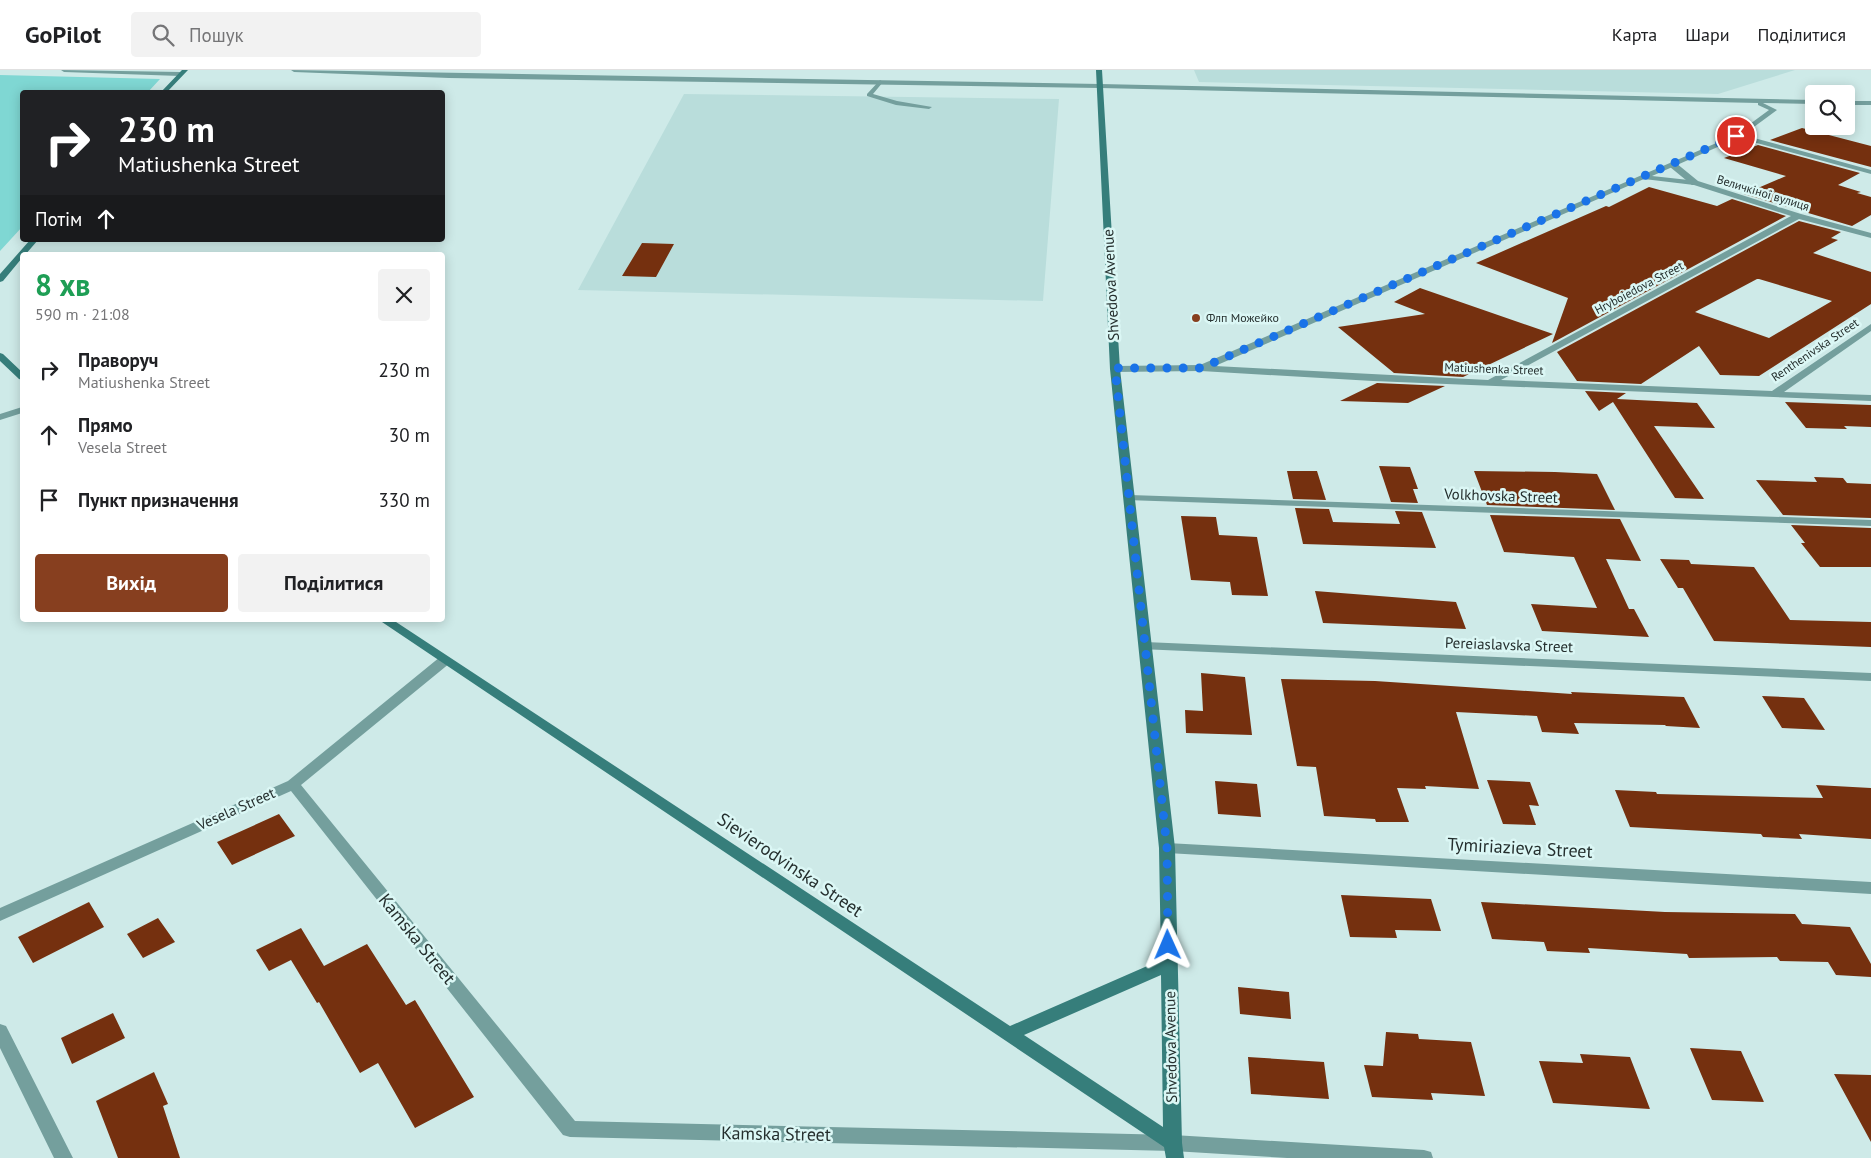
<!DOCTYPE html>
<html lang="uk">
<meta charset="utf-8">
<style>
:root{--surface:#fff;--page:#f2f2f2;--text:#202124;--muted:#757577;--line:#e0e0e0;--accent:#873f1f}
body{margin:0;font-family:"PT Sans",sans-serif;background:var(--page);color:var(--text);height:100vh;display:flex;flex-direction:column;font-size:19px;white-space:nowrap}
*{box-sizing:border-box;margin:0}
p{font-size:16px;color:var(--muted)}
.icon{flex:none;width:28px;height:28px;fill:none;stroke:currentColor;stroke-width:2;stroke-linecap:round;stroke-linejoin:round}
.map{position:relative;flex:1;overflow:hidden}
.side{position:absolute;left:20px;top:182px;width:425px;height:370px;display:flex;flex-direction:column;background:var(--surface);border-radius:5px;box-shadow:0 2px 12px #0003}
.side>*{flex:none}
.hud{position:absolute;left:20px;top:20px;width:425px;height:152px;border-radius:5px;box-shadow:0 2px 12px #0003;background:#202124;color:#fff;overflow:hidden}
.tools{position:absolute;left:1805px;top:15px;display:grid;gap:10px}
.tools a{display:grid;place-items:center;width:50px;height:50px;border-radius:5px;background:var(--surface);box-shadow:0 2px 12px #0003;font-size:25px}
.pin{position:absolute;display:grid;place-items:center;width:42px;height:42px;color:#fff;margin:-21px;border:2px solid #fff;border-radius:50%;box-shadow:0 1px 5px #0007}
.me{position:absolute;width:55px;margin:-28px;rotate:359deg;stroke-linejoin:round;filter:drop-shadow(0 0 4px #0008)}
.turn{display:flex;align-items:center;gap:18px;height:105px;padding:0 15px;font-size:22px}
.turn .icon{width:65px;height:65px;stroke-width:2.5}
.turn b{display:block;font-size:35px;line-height:42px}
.then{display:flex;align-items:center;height:48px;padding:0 15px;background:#0003;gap:10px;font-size:19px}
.round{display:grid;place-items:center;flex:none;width:52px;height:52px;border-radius:5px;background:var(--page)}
.overview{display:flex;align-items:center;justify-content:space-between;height:85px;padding:0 15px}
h1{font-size:30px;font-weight:800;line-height:38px;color:#1e9e55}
.button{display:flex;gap:10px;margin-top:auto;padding:10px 15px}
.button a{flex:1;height:58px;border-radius:5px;background:var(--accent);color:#fff;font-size:20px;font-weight:800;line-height:58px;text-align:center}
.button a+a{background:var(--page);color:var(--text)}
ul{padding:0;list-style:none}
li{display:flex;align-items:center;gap:15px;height:65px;padding:0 15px}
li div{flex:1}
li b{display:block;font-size:19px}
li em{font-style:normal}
header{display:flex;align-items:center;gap:30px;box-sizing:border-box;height:70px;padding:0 25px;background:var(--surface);border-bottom:1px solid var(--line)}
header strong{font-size:24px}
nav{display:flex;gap:28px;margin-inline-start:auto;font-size:18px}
.search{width:350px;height:45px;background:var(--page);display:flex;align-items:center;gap:12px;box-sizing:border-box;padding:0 18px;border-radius:5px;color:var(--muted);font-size:19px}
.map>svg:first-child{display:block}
.built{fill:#b9dddb}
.green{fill:#7fd7d3}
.building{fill:#75300f;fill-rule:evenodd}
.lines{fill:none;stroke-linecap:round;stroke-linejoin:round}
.lane{fill:#749f9d;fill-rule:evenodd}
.street{fill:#749f9d;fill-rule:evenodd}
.secondary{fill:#367e7b;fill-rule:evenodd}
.route{stroke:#1a73e8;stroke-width:9;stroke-dasharray:0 16.2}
.poi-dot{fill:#873f1f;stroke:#dbf7f5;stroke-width:2}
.labels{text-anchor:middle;stroke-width:5;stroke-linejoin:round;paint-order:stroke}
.far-street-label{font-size:12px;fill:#252f2e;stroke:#dbf7f5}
.far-poi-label{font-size:12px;fill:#252f2e;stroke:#dbf7f5;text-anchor:start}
.street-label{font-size:15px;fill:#252f2e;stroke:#dbf7f5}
.near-street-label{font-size:18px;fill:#252f2e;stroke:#dbf7f5}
</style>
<header>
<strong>GoPilot</strong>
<div class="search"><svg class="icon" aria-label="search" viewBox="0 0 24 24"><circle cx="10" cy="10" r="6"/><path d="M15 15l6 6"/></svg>Пошук</div>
<nav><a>Карта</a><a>Шари</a><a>Поділитися</a></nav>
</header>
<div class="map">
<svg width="1871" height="1088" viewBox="0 0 1871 1088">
<rect width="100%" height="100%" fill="#ceeae8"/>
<path class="built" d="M1194,0H1795L1718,24L1199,12Z
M684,24L1059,29L1043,231L578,220Z"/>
<path class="green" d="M0,5L160,9L148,22H22V157L0,181Z"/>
<path class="building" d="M1802,58L1871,76V97L1770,70Z
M1758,75L1860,103L1838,115L1861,122L1857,123L1871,127V145L1852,156L1744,124L1786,106L1724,88Z
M1649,117L1717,136L1732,129L1786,146L1552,273L1568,228L1476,193L1606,136L1609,137Z
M1799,151L1841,162L1831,168L1838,170L1813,183L1871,202V234L1759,306L1720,305L1699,276L1641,314L1577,311L1557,282ZM1757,209H1759L1832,231L1769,268L1695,242Z
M642,173L674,174L656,207L622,206Z
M1420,218L1553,264L1463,307L1394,303L1338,257L1425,244L1394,232Z
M1377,313L1445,316L1408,333L1340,331Z
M1585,321L1626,323L1617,329L1697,333L1715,358L1654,356L1704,429L1675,428L1613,332L1599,341Z
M1785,332L1871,335V357L1844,356L1847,359L1806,358Z
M1379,396L1410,397L1418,419H1413L1418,433L1391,432Z
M1287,401H1317L1326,430L1293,429Z
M1474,401L1555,402L1597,404L1615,440L1487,435Z
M1814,407L1843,408L1847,413L1871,414V448L1783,445L1756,410L1817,412Z
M1295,438L1329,439L1333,452L1400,454L1395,441L1422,442L1436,478L1303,474Z
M1490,445L1620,449L1641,491L1606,489L1629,539H1634L1649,567L1542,561L1531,534L1597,538L1574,487L1504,482Z
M1181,446L1216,447L1219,465L1257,467L1268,526L1232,525L1230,512L1191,510Z
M1791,455L1871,458V497H1820L1801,473H1805Z
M1660,489L1689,490L1691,494L1754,497L1790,550L1871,552V577L1714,571L1683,518H1678Z
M1315,521L1456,532L1466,559L1323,553Z
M1201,603L1245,607L1252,665L1186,663L1185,640L1203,641Z
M1281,609L1375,611L1572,624L1571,622L1684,627L1700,658L1666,656L1665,655L1574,653L1579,664L1542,662L1537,646L1456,642L1479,719L1425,716L1426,719L1397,718L1409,752H1376L1375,749L1324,746L1316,697L1297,696Z
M1762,626L1804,628L1825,660L1782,658Z
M1487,710L1530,712L1539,736L1529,735L1536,755L1503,754Z
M1215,711L1257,714L1261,747L1218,744Z
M1816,715L1871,718V769L1799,764L1802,769L1763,767L1761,764L1630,757L1615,720L1656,722L1657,724L1823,728Z
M279,744L295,766L232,795L217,772Z
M1341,825L1431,829L1441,861L1395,860L1397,868L1350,867Z
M89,832L104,857L33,893L18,867Z
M1481,832L1665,842L1795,844L1802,854L1850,857L1871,894V907L1836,905L1828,892L1780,891L1777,887L1689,888L1687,884L1588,878L1590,883L1547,881L1544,872L1492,869Z
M158,848L175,872L143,888L127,864Z
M301,858L324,896L367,874L406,935L415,930L474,1027L415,1058L378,993L360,1003L319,932L317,933L291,890L269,901L256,880Z
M1238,917L1289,922L1291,949L1240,944Z
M113,943L125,968L72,994L61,968Z
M1386,962L1418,964L1419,969L1471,972L1485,1026L1431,1023L1433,1030L1372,1027L1364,995L1383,996Z
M1690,978L1741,981L1764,1032L1712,1030Z
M1580,984L1630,987L1650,1039L1553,1033L1539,991L1583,993Z
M1248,987L1324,992L1329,1029L1251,1024Z
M154,1002L168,1034L163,1036L180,1088H118L96,1031Z
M1834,1004L1871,1005V1072Z"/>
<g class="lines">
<path class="lane" d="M880,10L883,12L873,24L897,31L932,37L929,39L896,35L867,26V24Z
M1670,93H1676L1698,111V115H1692L1670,97Z
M22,337V343L0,350V344Z"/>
<path class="street" d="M61,0L180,2L183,4L180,6L64,2Z
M291,0L1100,14L1814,30V34L1763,33L1777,40L1743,65L1871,100V104L1738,68L1652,106L1698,111L1801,144L1871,163V168L1799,149L1501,310L1772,321L1871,254V261L1784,322L1871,325V331L1373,311L1201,301L1115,302L1110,299L1115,296L1200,295L1735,65L1769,40L1758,35V33L1100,18L449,8L294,2ZM1644,109L1694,115L1791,146L1488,310L1215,296Z
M1846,31H1871V35H1846Z
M1130,425L1871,450V456L1126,430L1124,428L1126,426Z
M1145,572L1871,603V611L1140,579L1139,576L1140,573Z
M445,586L452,590L450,593L301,715L575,1051L1173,1065L1424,1080L1431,1082L1433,1088H1287L1173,1081L570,1067L563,1065L291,721L0,851V838L288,711L440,587Z
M1167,773L1871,812V824L1167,783L1162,782L1159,778L1162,774Z
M0,954L6,956L73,1088H54L0,978Z"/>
<path class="secondary" d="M182,0H188L167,22H161Z
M1096,0H1102L1120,299L1175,778L1182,1073L1184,1088H1166L1164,1077L379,550H393L1010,956L1161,890L1159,778L1110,299ZM1161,905L1163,1057L1024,965Z
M30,170H38L25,185H22V188L3,211L0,212V204Z
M0,283L3,284L22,302V310L19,309L0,291Z"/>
</g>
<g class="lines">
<path class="route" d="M1168,875L1167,778L1115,298H1201L1736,66"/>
</g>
<circle class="poi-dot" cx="1196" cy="248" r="5"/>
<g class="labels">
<g class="far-street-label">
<text transform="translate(1763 123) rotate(17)" y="4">Величкіної вулиця</text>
<text transform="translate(1639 218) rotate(-28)" y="4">Hryboiedova Street</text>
<text transform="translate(1815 280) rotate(-34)" y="4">Renthenivska Street</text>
<text transform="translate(1494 299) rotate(2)" y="4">Matiushenka Street</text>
</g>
<g class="far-poi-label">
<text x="1206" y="252">Флп Можейко</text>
</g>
<g class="street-label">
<text transform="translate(1111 215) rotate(-93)" y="5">Shvedova Avenue</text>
<text transform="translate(1501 426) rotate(2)" y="5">Volkhovska Street</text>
<text transform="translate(1509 575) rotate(2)" y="5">Pereiaslavska Street</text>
<text transform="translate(236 739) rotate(-24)" y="5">Vesela Street</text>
<text transform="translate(1171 977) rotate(-91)" y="5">Shvedova Avenue</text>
</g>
<g class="near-street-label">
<text transform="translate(1520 778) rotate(3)" y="6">Tymiriazieva Street</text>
<text transform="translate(790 795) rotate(34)" y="6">Sievierodvinska Street</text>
<text transform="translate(417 869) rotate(51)" y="6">Kamska Street</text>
<text transform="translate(776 1064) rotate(1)" y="6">Kamska Street</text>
</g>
</g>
</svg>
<div class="tools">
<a><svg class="icon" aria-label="search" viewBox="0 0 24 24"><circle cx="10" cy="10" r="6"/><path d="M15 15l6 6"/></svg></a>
</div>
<div class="pin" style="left:1736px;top:66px;background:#d93025"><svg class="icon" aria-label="arrive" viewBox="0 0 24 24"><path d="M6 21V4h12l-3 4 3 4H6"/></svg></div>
<svg class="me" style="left:1168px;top:875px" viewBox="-20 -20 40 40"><path d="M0-17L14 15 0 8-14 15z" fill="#1a73e8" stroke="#fff" stroke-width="4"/></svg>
<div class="hud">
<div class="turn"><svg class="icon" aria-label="right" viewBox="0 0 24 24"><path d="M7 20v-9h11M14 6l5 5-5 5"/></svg><div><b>230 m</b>Matiushenka Street</div></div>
<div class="then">Потім<svg class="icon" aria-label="ahead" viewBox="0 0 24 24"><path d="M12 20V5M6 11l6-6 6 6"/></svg></div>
</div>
<section class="side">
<div class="overview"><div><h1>8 хв</h1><p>590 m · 21:08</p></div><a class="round"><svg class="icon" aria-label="close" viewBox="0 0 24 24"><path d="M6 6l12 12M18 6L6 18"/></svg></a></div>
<ul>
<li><svg class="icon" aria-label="right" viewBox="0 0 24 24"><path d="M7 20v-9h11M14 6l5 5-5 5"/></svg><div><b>Праворуч</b><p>Matiushenka Street</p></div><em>230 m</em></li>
<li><svg class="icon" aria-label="ahead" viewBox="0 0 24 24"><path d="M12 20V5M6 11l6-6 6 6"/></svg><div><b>Прямо</b><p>Vesela Street</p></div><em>30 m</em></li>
<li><svg class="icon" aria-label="arrive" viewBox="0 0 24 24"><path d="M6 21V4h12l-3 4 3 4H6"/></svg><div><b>Пункт призначення</b></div><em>330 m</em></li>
</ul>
<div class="button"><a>Вихід</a><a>Поділитися</a></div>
</section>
</div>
